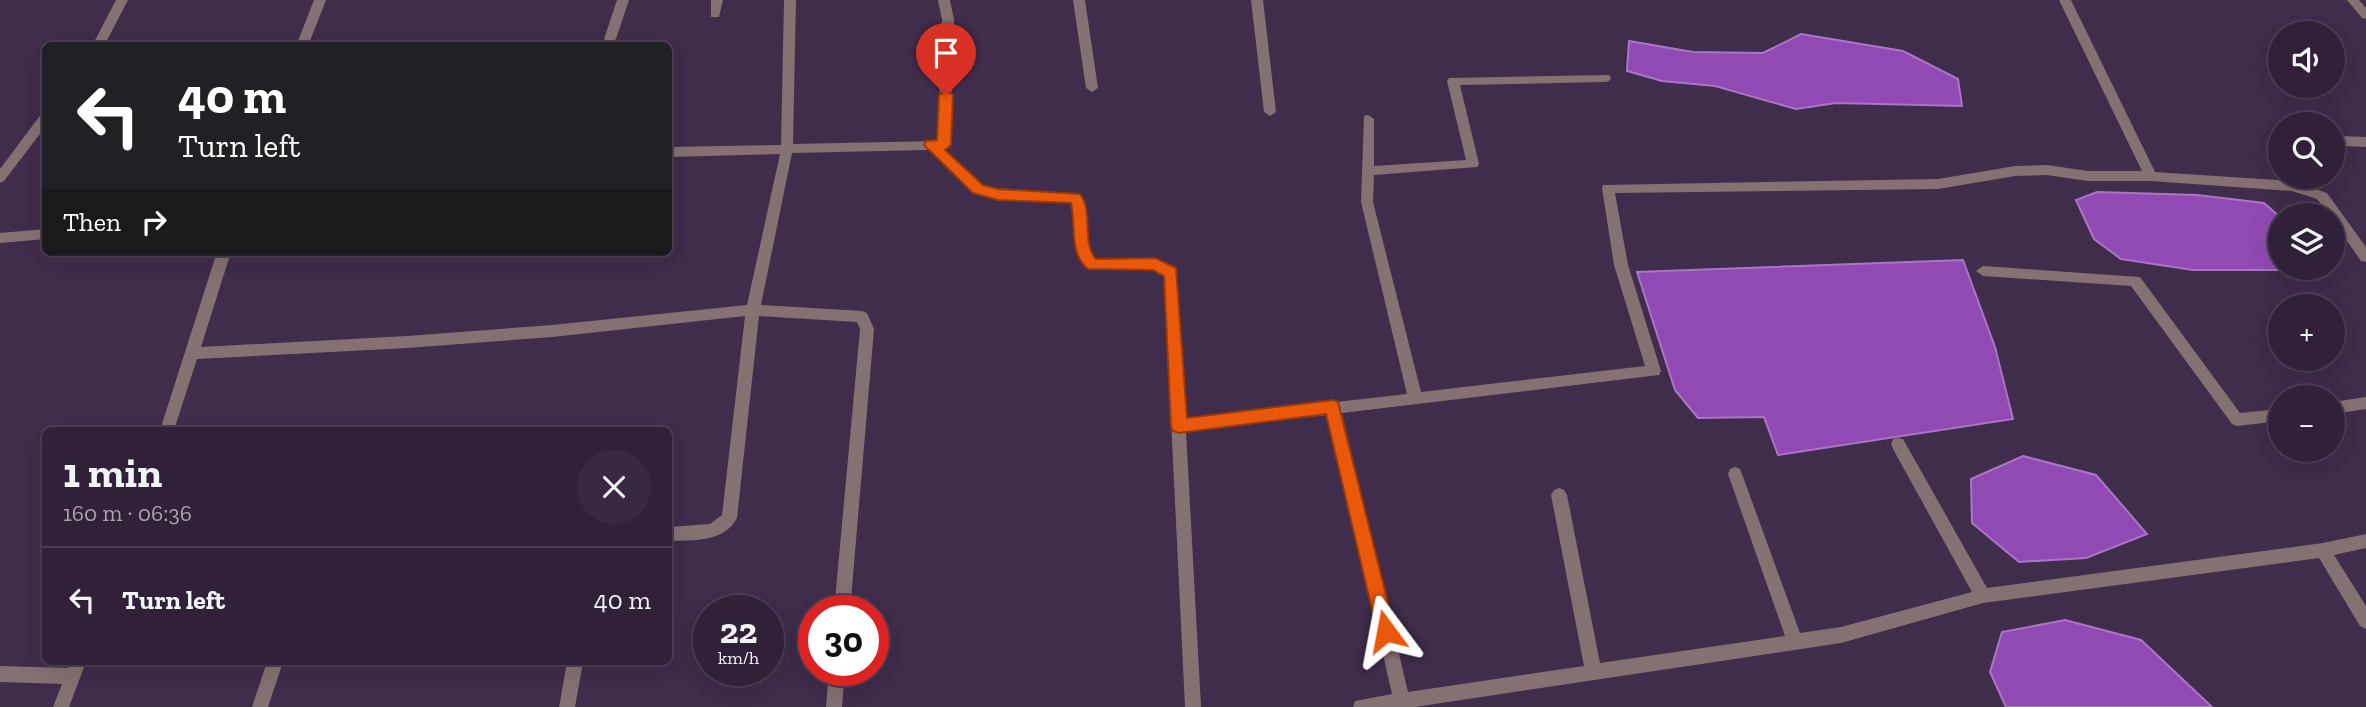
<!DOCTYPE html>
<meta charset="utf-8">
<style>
:root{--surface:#302138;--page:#382940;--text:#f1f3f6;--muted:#a8a3ae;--line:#4b3e53}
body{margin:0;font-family:"Zilla Slab",serif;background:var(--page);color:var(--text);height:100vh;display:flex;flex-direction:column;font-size:26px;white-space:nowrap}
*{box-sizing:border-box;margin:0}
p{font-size:23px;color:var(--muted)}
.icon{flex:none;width:38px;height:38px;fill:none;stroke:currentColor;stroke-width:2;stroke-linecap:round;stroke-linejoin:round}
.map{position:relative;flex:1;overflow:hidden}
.drawer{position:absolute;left:42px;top:427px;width:630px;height:238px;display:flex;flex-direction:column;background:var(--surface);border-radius:10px;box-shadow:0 7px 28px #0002,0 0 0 2px var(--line)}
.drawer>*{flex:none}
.guide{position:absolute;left:42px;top:42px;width:630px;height:214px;border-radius:10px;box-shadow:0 7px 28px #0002,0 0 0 2px var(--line);background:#202124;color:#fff;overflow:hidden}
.tools{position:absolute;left:2268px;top:21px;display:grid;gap:14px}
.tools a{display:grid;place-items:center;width:77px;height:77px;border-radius:50%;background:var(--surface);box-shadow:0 7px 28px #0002,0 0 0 2px var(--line);font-size:35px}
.speed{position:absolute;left:693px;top:595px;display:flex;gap:14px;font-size:35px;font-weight:700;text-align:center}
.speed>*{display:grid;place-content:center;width:91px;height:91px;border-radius:50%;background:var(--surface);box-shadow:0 7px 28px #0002,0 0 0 2px var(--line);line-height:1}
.speed small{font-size:18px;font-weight:400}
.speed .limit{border:10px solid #d22;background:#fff;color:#111}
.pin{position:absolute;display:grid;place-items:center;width:60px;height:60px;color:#fff;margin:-72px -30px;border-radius:50% 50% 50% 0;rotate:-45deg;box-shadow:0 0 7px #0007}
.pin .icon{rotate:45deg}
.me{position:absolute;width:77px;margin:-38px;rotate:347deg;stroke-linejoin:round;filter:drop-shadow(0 0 5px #0008)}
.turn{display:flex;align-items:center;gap:24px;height:147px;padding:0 21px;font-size:32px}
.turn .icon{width:91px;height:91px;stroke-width:2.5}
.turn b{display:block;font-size:49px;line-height:60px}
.then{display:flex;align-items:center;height:66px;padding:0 21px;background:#0003;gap:14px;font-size:26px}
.round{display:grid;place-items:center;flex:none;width:74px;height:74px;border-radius:37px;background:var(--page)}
.summary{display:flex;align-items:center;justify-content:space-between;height:119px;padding:0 21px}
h1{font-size:42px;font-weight:700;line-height:52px}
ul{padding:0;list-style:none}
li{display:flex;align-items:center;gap:21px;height:105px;padding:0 21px;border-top:2px solid var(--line)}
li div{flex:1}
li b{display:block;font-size:26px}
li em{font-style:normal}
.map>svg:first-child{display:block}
.water{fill:#914ab4;stroke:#aa75c4;stroke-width:2}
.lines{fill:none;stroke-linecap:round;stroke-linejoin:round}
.minor{fill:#867172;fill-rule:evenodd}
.route{fill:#ea580c;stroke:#983908;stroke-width:2}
</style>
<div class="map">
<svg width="2366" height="707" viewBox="0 0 2366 707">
<rect width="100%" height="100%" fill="#402c4b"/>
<path class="water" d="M1801,34L1903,51L1958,79L1962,106L1836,103L1796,109L1715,86L1662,81L1627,71L1629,41L1693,52L1763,53Z
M2097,192L2197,195L2264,203L2280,217V268H2311L2313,270H2193L2121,259L2094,239L2076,200Z
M1963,260L1995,347L2013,419L1778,455L1764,417L1698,418L1675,390L1637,272Z
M2023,456L2096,475L2147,534L2086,558L2019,562L1972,523L1971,479Z
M2065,620L2141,640L2212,707H2006L1990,672L2002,632Z"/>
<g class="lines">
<path class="minor" d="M116,0H128L104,46H92Z
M314,0H326L308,46H296Z
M617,0H629L616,39L610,43L604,39Z
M711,0H723L719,17H711Z
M784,0H796L793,144L938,141L942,20L938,0H950L954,20L950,145L944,150L983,186L987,187L1080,195C1094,213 1080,241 1096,260L1155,259L1176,269L1186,419L1407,394L1361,202L1364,116L1368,115L1374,119V166L1466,160L1447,81L1449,78L1609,75L1611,78L1609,81L1605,82L1460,85L1479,164L1477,167L1374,175L1373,202L1421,392L1645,366L1614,265L1602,188L1603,185L1938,179L2015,166L2047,165L2088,171H2142L2059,0H2071L2155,172L2293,181L2327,193L2366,247V262L2361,261L2333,221V215H2329L2317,199L2292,191L2151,181H2088L2047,175L2015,176L1938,189L1615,193L1628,265L1661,371L1659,375L1342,413L1408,692L1584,666L1551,495L1554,490L1559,488L1564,490L1567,495L1600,663L1785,636L1728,474L1730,469L1735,467L1740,469L1742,474L1800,633L1841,627L1972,592L1893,449L1891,444L1893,439L1898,438L1903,439L1987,588L2323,543L2366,534V548L2334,555L2366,606V629L2360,626L2319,558L1983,603L1841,643L1415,707H1353L1355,701L1392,694L1328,415L1186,431L1201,707H1185L1164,276L1153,269H1088C1070,249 1078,226 1071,203L987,197L973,192L928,150L792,153L761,305L862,311L867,313L874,329L850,611H834L860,329L857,322L759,316L737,518C724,543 692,540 668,541V527L710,524L722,515L745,316L552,337L407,348L197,359L174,430H160L217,252H231L201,347L407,336L552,325L747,305L780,154L668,157V147L781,145Z
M1073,0H1085L1098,88L1092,92L1086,88Z
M1251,0H1263L1276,112L1270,116L1264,112Z
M2347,0H2359L2366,8V19L2362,18Z
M46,112V126L4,181L0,183V169L42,113Z
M2342,136L2366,137V147L2345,146L2333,154V142Z
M46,229V239L0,243V233Z
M1983,266L2140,277L2240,413L2280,409V421L2237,426L2232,424L2131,286L1983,276L1976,271Z
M2366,397V409L2333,414V402Z
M70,662H86L69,707H53L62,684L0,682V666L68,668Z
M267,662H283L268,707H252Z
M567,662H583L575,707H559Z
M829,670H845L842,707H826Z"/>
</g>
<path class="route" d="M946,90L953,95L951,145L945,150L983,185L998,189L1080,194C1094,212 1081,243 1096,259L1155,258L1176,268L1187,418L1333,400L1338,402L1395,631L1392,637L1386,640L1379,637L1377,631L1326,414L1179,433L1173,431L1171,426L1164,276L1153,270L1088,269C1069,254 1076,225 1071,203L998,200L973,193L924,145L926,141L937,140L939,95Z"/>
</svg>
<div class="tools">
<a><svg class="icon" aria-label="sound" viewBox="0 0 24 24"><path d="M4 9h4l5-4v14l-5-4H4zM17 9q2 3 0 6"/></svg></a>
<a><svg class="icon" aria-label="search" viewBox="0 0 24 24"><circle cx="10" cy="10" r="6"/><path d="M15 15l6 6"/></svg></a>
<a><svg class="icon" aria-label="layers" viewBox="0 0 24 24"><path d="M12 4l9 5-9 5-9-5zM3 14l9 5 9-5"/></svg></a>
<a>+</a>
<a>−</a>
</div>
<div class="speed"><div>22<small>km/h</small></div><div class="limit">30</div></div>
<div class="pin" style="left:946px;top:95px;background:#d93025"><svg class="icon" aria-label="arrive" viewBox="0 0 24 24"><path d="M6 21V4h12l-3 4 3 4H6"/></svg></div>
<svg class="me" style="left:1386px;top:631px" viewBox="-20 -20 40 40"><path d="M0-17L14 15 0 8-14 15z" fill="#ea580c" stroke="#fff" stroke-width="4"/></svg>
<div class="guide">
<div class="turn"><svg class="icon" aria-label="left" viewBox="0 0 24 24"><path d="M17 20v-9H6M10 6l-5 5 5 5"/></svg><div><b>40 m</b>Turn left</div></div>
<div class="then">Then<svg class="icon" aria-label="right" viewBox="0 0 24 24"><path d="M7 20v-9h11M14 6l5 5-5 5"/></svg></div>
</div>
<section class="drawer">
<div class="summary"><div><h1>1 min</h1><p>160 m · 06:36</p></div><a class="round"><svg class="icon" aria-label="close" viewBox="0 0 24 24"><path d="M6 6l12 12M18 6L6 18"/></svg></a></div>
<ul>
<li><svg class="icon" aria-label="left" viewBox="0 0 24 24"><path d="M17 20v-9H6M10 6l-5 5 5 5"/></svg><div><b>Turn left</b></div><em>40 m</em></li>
</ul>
</section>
</div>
